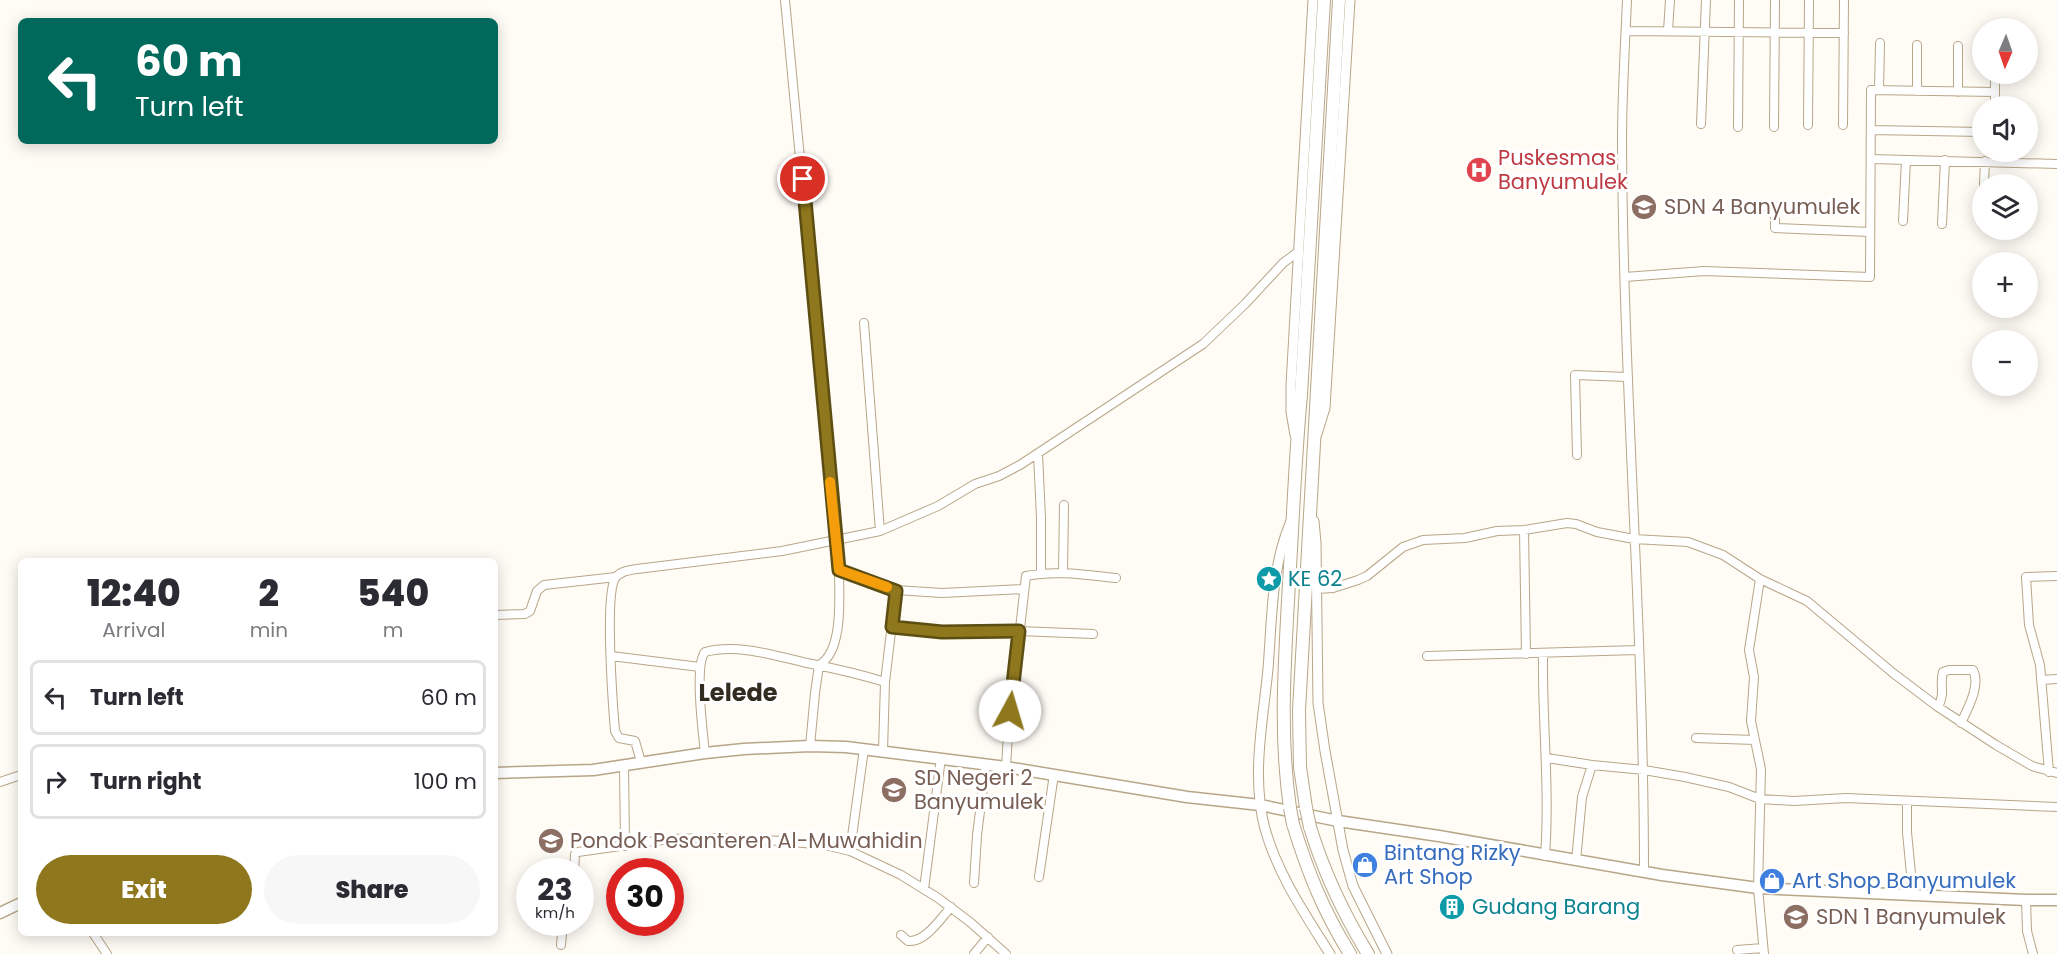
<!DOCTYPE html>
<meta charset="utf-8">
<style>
:root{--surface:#fff;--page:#f7f7f7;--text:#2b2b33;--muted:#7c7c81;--line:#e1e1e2;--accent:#8e771c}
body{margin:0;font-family:Poppins,sans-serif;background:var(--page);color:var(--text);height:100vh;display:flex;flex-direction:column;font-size:22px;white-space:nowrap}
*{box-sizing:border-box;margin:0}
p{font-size:20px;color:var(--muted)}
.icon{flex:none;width:33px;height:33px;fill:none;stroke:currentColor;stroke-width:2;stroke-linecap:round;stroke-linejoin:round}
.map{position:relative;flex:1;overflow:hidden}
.drawer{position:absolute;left:18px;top:558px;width:480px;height:378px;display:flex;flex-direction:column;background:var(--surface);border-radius:9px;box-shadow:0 3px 15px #0003}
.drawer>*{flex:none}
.guide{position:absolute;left:18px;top:18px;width:480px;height:126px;border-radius:9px;box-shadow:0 3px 15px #0003;background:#00695c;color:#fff;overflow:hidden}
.needle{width:39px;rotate:182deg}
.buttons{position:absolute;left:1972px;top:18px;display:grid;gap:12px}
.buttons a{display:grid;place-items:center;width:66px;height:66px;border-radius:50%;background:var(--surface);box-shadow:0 3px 15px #0003;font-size:30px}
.speed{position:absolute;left:516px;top:858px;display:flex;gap:12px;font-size:30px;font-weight:700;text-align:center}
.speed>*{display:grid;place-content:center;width:78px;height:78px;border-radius:50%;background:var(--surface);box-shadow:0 3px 15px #0003;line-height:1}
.speed small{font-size:15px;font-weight:400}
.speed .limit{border:9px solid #d22;background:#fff;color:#111}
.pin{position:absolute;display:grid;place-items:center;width:51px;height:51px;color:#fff;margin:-26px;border:3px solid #fff;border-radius:50%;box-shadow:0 2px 6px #0007}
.me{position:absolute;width:66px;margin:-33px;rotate:6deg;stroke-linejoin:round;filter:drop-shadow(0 0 4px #0008)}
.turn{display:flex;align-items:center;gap:21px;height:126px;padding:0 18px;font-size:27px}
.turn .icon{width:78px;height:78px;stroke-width:2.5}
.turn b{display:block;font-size:42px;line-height:51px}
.eta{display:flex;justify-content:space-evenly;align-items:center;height:102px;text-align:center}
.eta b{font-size:36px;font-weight:800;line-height:42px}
.button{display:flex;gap:12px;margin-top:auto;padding:12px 18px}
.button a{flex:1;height:69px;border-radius:36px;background:var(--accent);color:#fff;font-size:24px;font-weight:800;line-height:69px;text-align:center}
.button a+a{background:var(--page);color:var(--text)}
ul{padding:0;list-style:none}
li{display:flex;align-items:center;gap:18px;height:75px;margin:0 12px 9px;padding:0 6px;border:3px solid var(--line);border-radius:9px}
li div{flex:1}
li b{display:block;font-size:22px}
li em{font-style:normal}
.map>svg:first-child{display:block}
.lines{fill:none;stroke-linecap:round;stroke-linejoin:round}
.minor-casing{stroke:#b8a688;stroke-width:10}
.tertiary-casing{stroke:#b8a688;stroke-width:11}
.secondary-casing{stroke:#b8a688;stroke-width:13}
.trunk-casing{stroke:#b8a688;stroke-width:14}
.minor{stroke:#fff;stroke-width:8}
.tertiary{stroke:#fff;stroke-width:9}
.secondary{stroke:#fff;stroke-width:10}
.trunk{stroke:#fff;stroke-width:12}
.trunk-bridge-casing{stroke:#b8a688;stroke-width:14;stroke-linecap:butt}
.trunk-bridge{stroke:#fff;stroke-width:12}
.route-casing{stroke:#5c4d12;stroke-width:15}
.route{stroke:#8e771c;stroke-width:10}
.slow{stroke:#f59e0b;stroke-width:10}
.labels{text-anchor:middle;stroke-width:6;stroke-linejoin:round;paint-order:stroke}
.health-label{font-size:21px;fill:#be3a42;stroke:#fff;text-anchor:start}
.education-label{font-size:21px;fill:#785e54;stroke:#fff;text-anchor:start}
.culture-label{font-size:21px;fill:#0d838f;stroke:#fff;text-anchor:start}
.shop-label{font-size:21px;fill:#366cbe;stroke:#fff;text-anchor:start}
.quarter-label{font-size:24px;font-weight:bold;fill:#322b1f;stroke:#fff}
</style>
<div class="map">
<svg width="2057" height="954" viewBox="0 0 2057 954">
<rect width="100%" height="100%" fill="#fffbf5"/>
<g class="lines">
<g class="minor-casing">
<path id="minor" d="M785,0L839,570C839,596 844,651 819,665
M1627,0C1625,47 1622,94 1622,141C1623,385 1644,628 1644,872
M1626,31L1844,33
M1668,31L1670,0
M1879,90L1880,43
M1917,91V45
M1958,92V46
M1995,106V74
M1701,124L1706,0
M1808,125L1809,0
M1843,125L1844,0
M1738,127L1739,0
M1774,127L1775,0
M1871,130L1983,132
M1871,159L2057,164
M1984,184L1985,161
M1748,206L1775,207V228L1870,232
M1903,221L1906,160
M1942,224L1945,160
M1983,224V209
M1625,277L1704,271L1870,277L1871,90L1995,92
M864,323L880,531
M1038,454L1041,518V573
M1577,455L1575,375L1628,377
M1524,530L1526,654
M839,570L896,590L942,593L1024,589
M1063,573L1064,505
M1760,579L1749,650L1754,677L1751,721L1761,769L1758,888L1764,954
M1317,589L1333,588L1358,580L1367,576L1403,547L1423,540L1465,538L1497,531L1524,530L1567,523L1576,524L1597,532L1634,539L1688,542L1723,555L1760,579L1807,601L1893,673L1938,707L1996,745L2032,766L2057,773
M495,615L525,614L530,611L537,591L544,585L616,577
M892,627L942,632L1019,631L1093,634
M1543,654C1542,721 1550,788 1545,856
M611,656L700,667
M1427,656L1638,650
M2041,680L2057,679
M1938,707C1946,692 1939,685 1943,672L1949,670H1973C1981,685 1968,708 1961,723
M1696,738L1755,740
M810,746L815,693L819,665
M883,751L885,682L896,590
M705,753C703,734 694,665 705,652C737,643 776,656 807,663C833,668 859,674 885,682
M1547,758L1592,765L1644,770L1685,777L1729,787L1760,799L1794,801L1846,798L2057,807
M641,762L635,741L619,738L615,731C613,707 604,591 616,577C621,571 630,570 637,569L782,551L880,531L938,506L975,484L999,476L1020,465L1203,344L1245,304L1283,263L1298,252
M624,765L625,846
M1006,767L1008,733L1026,576C1056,570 1086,575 1116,578
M2049,772L2040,665L2029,625L2026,577L2057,576
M0,782L21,775
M1907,802V832L1913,895
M850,851L864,749
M1576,861L1582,797L1592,765
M574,872L575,854L578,852L669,839L717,838L782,841L825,845L850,851L901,875L938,898L970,922L1006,954
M1039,877L1054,774
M974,883L977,835L986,764
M924,889L941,758
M2026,900L2027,931L2033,954
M93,933L107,954
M901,935L908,941C925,943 941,918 951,907
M561,945L563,922
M1737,950L1763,948
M974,954L988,937"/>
</g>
<g class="tertiary-casing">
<path id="tertiary" d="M1317,434L1325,408L1350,0
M1295,435L1291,412V385L1313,0
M1291,521C1271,567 1272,620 1268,669C1263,721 1251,777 1265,829C1278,875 1305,914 1330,954
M1314,521L1316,543L1318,703L1325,751L1343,850L1353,886L1387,954"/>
</g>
<g class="secondary-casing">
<path id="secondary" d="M495,773L593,770L705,753L744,749L810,746L846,747L1006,767L1187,797L1260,805L1338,821L1439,836L1662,875L1758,888L2026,900H2057
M0,913L21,903"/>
</g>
<g class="trunk-casing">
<path id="trunk" d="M1290,808C1279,733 1285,658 1289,583C1293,521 1295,458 1301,395L1324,0
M1306,808L1300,767L1299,710L1339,0
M1293,824C1308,873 1323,910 1350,954
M1310,827C1324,873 1343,913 1368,954"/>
</g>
<use href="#minor" class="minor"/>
<use href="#tertiary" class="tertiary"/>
<use href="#secondary" class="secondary"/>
<use href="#trunk" class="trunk"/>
<g class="trunk-bridge-casing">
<path id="trunk-bridge" d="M1290,808L1293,824
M1306,808L1310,827"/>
</g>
<use href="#trunk-bridge" class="trunk-bridge"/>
</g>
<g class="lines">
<g class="route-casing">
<path id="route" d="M803,179L839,570L896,591L892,627L942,632L1019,631L1010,711"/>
</g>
<use href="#route" class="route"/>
<path class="slow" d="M830,482L839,570L887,587"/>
</g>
<defs>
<g id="hospital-disc" transform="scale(1.35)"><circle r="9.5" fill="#e0444e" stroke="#fff"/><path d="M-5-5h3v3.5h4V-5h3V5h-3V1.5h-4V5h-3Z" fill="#fff"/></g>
<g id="school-disc" transform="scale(1.35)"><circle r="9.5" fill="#8d6e63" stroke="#fff"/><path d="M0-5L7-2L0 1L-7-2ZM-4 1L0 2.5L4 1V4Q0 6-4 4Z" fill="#fff"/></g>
<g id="sight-disc" transform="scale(1.35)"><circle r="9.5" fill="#0f9aa8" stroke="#fff"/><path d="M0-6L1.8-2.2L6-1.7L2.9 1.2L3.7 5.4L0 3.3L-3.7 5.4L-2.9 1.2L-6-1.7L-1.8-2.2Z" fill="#fff"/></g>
<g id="shop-disc" transform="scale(1.35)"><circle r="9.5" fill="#3f7fe0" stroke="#fff"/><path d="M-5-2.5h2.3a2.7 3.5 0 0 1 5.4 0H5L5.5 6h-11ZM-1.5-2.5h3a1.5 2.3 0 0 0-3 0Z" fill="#fff"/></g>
<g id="building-disc" transform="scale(1.35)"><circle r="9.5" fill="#0f9aa8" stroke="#fff"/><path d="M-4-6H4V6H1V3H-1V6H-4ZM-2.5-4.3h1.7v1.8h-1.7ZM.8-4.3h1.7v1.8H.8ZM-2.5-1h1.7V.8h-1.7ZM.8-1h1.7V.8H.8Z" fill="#fff"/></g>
</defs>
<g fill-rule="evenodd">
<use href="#hospital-disc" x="1479" y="170"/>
<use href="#school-disc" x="1644" y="207"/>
<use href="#sight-disc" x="1269" y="579"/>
<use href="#school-disc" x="894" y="790"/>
<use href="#school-disc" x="551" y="841"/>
<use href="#shop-disc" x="1365" y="865"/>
<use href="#shop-disc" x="1772" y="881"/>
<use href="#building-disc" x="1452" y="907"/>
<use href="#school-disc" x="1796" y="917"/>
</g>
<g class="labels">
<g class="health-label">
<text x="1498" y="165">Puskesmas<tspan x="1498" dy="24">Banyumulek</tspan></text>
</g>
<g class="education-label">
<text x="1664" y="214">SDN 4 Banyumulek</text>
<text x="914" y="785">SD Negeri 2<tspan x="914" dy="24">Banyumulek</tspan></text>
<text x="570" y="848">Pondok Pesanteren Al-Muwahidin</text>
<text x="1816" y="924">SDN 1 Banyumulek</text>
</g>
<g class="culture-label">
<text x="1288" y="586">KE 62</text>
<text x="1472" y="914">Gudang Barang</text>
</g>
<g class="shop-label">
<text x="1384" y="860">Bintang Rizky<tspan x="1384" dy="24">Art Shop</tspan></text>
<text x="1792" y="888">Art Shop Banyumulek</text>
</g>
<g class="quarter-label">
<text x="738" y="701">Lelede</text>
</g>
</g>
</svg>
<div class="buttons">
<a><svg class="needle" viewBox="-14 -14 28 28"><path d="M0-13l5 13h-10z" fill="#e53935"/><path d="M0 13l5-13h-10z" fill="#7c7c81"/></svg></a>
<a><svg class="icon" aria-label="sound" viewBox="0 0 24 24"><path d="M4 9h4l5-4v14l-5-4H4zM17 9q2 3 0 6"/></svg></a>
<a><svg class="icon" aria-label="layers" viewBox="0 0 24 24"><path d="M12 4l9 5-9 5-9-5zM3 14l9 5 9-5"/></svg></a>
<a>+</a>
<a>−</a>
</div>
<div class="speed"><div>23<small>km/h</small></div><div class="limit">30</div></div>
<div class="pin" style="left:803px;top:179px;background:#d93025"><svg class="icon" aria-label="arrive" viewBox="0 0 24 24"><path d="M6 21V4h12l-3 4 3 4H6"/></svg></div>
<svg class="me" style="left:1010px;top:711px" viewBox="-20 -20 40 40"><circle r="19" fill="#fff"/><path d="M0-13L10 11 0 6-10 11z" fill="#8e771c"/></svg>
<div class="guide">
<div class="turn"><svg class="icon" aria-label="left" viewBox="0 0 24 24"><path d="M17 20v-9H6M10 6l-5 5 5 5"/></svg><div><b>60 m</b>Turn left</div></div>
</div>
<section class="drawer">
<div class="eta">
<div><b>12:40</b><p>Arrival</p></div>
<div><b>2</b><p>min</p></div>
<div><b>540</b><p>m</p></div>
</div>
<ul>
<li><svg class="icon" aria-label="left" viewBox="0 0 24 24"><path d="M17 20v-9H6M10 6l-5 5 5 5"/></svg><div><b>Turn left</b></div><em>60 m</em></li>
<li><svg class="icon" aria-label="right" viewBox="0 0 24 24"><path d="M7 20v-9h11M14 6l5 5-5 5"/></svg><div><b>Turn right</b></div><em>100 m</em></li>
</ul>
<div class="button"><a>Exit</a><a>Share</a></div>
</section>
</div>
